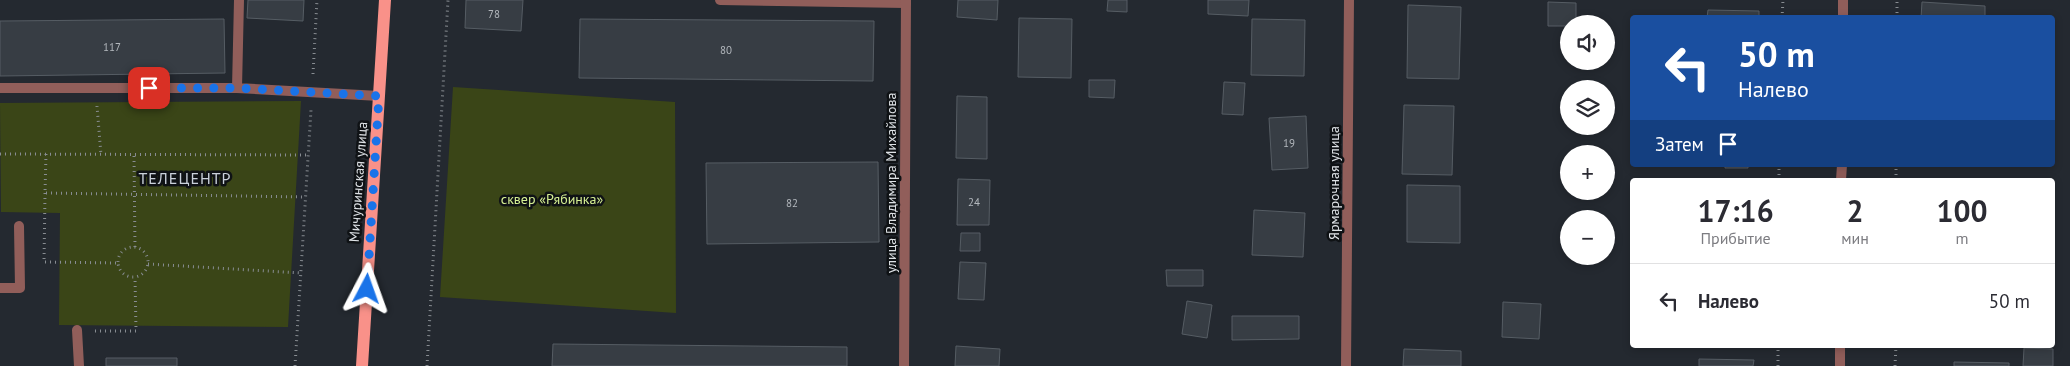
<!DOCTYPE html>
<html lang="ru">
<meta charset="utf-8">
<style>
:root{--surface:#fff;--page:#f7f7f7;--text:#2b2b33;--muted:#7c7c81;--line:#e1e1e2}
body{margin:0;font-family:"PT Sans",sans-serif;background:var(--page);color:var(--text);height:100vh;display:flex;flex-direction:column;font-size:19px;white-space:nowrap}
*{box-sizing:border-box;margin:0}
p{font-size:16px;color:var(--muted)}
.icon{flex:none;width:28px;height:28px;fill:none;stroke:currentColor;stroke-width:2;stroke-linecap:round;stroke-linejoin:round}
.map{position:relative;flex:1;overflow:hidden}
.sheet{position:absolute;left:1630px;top:178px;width:425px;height:170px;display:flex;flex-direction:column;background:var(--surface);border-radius:5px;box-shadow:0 2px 8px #0003}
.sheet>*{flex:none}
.banner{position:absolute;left:1630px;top:15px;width:425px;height:152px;border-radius:5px;box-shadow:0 2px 8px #0003;background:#1a4fa0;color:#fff;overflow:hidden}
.controls{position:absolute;left:1560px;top:15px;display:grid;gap:10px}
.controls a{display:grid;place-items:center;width:55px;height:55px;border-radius:50%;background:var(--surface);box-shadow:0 2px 8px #0003;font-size:25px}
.pin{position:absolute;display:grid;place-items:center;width:42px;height:42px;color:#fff;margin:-21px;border-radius:10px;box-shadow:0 2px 8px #0006}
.me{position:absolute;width:55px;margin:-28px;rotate:4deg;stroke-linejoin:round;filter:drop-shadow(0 0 4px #0008)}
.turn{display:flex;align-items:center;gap:18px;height:105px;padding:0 25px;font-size:22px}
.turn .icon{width:65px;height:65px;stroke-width:2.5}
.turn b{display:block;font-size:35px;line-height:42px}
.then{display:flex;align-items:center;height:48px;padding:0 25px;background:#0003;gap:10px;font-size:19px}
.eta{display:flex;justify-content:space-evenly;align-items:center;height:85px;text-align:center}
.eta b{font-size:30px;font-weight:700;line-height:35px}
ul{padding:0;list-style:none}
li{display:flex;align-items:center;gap:15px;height:75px;padding:0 25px;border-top:1px solid var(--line)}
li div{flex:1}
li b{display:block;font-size:19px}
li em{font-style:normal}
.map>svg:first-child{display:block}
.green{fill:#3a4517}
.building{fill:#373d44;stroke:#565d64}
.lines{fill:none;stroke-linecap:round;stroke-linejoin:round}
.path{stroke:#888d92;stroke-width:3;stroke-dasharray:1 4;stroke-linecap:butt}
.lane{stroke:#915e5a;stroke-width:10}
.street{stroke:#915e5a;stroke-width:10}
.primary{stroke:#f99189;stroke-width:12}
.route{stroke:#1a73e8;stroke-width:9;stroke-dasharray:0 16.2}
.labels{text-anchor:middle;stroke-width:5;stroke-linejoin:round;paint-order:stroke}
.number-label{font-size:11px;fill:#b4b9be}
.street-label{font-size:14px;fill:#dee2e6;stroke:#0f1215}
.park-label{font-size:14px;fill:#d6f093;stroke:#0f1215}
.quarter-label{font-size:16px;letter-spacing:1px;fill:#cad1da;stroke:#0f1215}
</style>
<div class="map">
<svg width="2070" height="366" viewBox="0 0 2070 366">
<rect width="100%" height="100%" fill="#242930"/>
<path class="green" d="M453,87L675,102L676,313L440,297Z
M301,101L288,327L59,325L60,213L1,212L0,103Z"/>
<path class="building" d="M248,0H304L303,21L247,18Z
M466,0H523L521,31L465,28Z
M958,0H998L997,20L957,17Z
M1108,0H1127V12L1107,11Z
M1208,0H1249L1248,16L1208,14Z
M1548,2L1576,3V24H1569V26H1548Z
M1922,2L1985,6V18H1921Z
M1408,5L1461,7L1459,79L1407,78Z
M1708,10L1759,11V18H1707Z
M1019,18L1072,19L1071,78L1018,77Z
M224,19L225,73L0,76V21Z
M580,19L874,21L873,81L579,78Z
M1252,19L1305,20L1304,76L1251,75Z
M1089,80H1115L1114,98L1089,97Z
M1224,82L1245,83L1243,115L1222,114Z
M957,96L987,97V159L956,158Z
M1404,105L1454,106L1452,175L1402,174Z
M1306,116L1308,168L1272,170L1269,118Z
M878,162L879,242L707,244L706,163Z
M1725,165H1748V168H1725Z
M958,179L990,180L989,225H957Z
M1407,185L1460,186V243L1407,242Z
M1254,210L1305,213L1303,257L1252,255Z
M961,233H980V251H960Z
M960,262L986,263L984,300L958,299Z
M1166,270H1203V286H1167Z
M1187,301L1212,305L1207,338L1182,334Z
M1503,302L1541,304L1539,339L1502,337Z
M1232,316H1299V339L1232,340Z
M553,344L847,347V366H552Z
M956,346L1000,349L999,366H955Z
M2024,348L2053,349V366H2023Z
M1404,349L1461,351V366H1403Z
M106,358H177V366H106Z
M1699,359L1754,360L1753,366H1699Z
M1954,362L2009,363V366H1954Z"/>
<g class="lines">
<path class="path" d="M1782,18L1783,0
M1897,18V0
M313,74L317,0
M97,106L101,155
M0,154L308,155
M46,154L45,193L306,197
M134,156L135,247
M1779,180V165
M1896,180V165
M45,193L44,262L118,263
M118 262a15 15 0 1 1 30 0a15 15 0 1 1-30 0Z
M148,264L301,273
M95,331H136L135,277
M295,366L311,110
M427,366L448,0
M1778,366V345
M1895,366L1896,345"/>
<path class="lane" d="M720,0L906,3
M0,88H237L379,96
M237,88L239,0
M0,288H20L19,226
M77,330L79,366"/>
<path class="street" d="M1843,18V0
M1841,180L1842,165
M904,366L906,0
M1346,366L1349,0
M1840,366V345"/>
<path class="primary" d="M362,366L385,0"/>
</g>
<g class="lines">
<path class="route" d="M149,88H237L379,96L367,289"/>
</g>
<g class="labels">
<g class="number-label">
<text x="494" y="18">78</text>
<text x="112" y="51">117</text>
<text x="726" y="54">80</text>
<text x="1289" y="147">19</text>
<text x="974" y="206">24</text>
<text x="792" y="207">82</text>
</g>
<g class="street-label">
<text transform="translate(358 182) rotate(-86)" y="5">Мичуринская улица</text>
<text transform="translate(891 183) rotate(-90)" y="5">улица Владимира Михайлова</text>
<text transform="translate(1334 183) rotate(-90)" y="5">Ярмарочная улица</text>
</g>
<g class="park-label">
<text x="552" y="204">сквер «Рябинка»</text>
</g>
<g class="quarter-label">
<text x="185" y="184">ТЕЛЕЦЕНТР</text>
</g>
</g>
</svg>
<div class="controls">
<a><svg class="icon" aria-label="sound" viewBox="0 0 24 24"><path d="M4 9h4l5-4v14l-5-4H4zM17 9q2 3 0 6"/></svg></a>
<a><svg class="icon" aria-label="layers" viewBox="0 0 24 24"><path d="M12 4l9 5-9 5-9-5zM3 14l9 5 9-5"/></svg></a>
<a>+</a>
<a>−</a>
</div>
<div class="pin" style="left:149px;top:88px;background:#d93025"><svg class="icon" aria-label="arrive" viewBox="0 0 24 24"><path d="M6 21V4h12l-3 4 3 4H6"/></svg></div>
<svg class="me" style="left:367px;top:289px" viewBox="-20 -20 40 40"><path d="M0-17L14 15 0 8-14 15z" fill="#1a73e8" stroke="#fff" stroke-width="4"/></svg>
<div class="banner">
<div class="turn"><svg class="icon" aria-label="left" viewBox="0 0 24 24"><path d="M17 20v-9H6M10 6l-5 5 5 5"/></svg><div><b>50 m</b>Налево</div></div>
<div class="then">Затем<svg class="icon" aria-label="arrive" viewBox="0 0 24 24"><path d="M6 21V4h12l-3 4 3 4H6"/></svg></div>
</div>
<section class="sheet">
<div class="eta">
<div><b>17:16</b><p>Прибытие</p></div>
<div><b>2</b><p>мин</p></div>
<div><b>100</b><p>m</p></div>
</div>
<ul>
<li><svg class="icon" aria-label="left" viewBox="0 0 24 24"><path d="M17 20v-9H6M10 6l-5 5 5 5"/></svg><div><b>Налево</b></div><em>50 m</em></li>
</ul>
</section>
</div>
